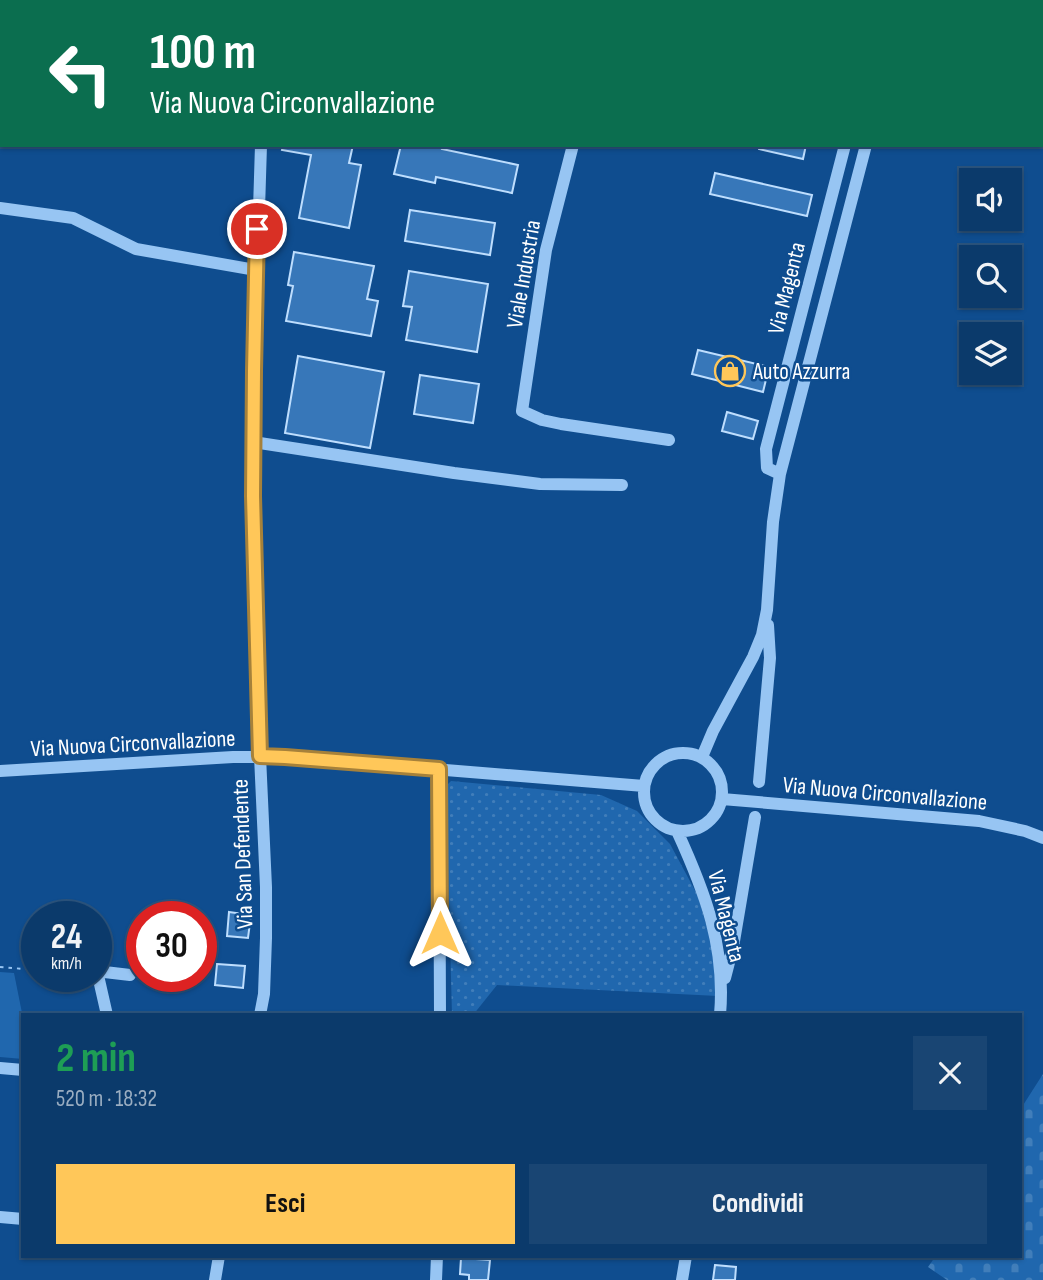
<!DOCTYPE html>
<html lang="it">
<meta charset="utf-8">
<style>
:root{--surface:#0b3a6b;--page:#194573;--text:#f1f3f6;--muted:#9aadc1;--line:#2b547e;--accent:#ffc759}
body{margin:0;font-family:"Sofia Sans Condensed",sans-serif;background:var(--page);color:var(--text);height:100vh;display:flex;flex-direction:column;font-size:26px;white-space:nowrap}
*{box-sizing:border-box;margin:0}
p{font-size:23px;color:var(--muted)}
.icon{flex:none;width:38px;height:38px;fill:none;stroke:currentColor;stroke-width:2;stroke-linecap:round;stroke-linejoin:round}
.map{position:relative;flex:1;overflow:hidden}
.details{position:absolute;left:21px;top:1013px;width:1001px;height:245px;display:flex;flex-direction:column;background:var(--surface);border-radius:0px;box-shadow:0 2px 5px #0004,0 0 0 2px var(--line)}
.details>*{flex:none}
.banner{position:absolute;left:0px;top:0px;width:1043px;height:147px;box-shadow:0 2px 5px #0004,0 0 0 2px var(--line);background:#0b6e4f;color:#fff;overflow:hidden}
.tools{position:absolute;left:959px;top:168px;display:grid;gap:14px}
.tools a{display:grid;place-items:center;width:63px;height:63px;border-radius:0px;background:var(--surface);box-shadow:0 2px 5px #0004,0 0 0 2px var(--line);font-size:35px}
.speed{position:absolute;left:21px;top:901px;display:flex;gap:14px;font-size:35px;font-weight:700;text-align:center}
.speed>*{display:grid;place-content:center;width:91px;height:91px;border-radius:50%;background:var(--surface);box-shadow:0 2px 5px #0004,0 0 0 2px var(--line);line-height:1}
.speed small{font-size:18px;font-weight:400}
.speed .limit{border:10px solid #d22;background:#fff;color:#111}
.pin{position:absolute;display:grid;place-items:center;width:60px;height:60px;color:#fff;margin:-30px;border:4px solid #fff;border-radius:50%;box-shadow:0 2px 7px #0007}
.me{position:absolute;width:77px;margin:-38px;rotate:0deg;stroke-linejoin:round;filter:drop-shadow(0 0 5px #0008)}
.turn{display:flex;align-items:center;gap:24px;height:147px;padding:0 35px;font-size:32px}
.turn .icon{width:91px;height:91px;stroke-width:2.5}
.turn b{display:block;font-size:49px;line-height:60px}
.round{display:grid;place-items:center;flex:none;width:74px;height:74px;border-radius:0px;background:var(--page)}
.overview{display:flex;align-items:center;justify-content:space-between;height:119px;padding:0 35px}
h1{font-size:42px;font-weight:700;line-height:52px;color:#1e9e55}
.button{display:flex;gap:14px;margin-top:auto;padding:14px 35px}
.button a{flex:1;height:80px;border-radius:0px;background:var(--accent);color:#111;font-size:28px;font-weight:700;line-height:80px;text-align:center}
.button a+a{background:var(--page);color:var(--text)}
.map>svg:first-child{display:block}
.grass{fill:url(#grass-dots)}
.cemetery{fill:url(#cemetery-stones)}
.green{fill:#2067ae}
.building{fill:#3777b9;stroke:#bedefe;stroke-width:2}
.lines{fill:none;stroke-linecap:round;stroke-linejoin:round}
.path{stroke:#97c5f3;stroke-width:2;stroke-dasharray:3.5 5;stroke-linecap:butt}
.minor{stroke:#97c5f3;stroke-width:12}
.route-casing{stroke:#a6813a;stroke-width:18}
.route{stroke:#ffc759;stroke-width:12}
.labels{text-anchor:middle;stroke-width:5;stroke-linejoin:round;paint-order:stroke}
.street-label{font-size:23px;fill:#fff;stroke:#0f4d8f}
.poi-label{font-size:23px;fill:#fff;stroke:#0f4d8f;text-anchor:start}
</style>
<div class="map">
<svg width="1043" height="1280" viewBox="0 0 1043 1280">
<defs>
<pattern id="grass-dots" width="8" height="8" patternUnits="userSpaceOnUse" patternTransform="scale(1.75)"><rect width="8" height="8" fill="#2067ae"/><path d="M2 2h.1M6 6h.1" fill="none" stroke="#417eba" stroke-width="1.8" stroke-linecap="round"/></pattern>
<pattern id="cemetery-stones" width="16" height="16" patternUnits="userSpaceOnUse" patternTransform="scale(1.75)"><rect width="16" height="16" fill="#2067ae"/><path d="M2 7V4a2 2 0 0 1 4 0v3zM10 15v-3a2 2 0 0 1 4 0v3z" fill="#417eba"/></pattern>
</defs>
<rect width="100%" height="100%" fill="#0f4d8f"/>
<path class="grass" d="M451,781L601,795L637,811L670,844L698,896L717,963L718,996L497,985L473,1015H452L446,786Z"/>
<path class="cemetery" d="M1043,1074V1280H947L928,1267L935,1257L1020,1256V1110Z"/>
<path class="green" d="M0,972L14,973L23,1018V1059L0,1057Z"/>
<path class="building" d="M283,145H353L349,163L361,165L349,228L299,218L311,155L282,150Z
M401,145H443L442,149L518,165L512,193L436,177L435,183L394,174Z
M759,145H806L803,159L759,149Z
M715,173L812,195L807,216L710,194Z
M410,210L495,223L490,255L405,241Z
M294,252L374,266L367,299L378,301L371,336L286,321L293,286L288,285Z
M409,271L488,284L477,352L406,340L412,307L403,306Z
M698,350L769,367L763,392L692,374Z
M298,356L384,372L370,448L285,433Z
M420,375L479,384L473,423L414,414Z
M727,412L758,421L753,439L722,431Z
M229,912L251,915L248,938L227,936Z
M217,964L245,966L243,988L215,985Z
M461,1258L490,1260L488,1280H469V1275L460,1274Z
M715,1265L736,1267L735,1280H713Z"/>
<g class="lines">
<path class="path" d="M0,967L37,970"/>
<path class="minor" d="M292,2L293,0
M610,2V0
M882,2V0
M904,2L905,0
M573,145L546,250L522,411L542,420L561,424L669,440
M0,208L73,218L136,249L256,270
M253,442L454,473L540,484L622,485
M780,474L767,468L766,449L845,145
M644 792a39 39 0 1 1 78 0a39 39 0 1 1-78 0Z
M702,757L713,731L753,657L762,635L767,610L773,522L780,474L866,145
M439,769L440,1015
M0,771L233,757H285L644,786
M759,782L770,658L768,625
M722,799L979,821L1025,831L1043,838
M677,831C705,892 726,947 720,1015
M96,971L130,975
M97,971L107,1015
M725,978L733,947L755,817
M260,1015L264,994L266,938V887L260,756L253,496L254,371L261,145
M0,1068L23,1070
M0,1217L23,1219
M215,1280L219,1256
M436,1280L437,1256
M682,1280L686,1256"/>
</g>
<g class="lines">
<g class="route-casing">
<path id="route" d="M257,229L254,371L253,496L260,756L285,757L439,769L440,933"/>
</g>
<use href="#route" class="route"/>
</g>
<defs>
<g id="shop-ring" transform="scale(1.575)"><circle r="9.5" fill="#0f4d8f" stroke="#ffc759" stroke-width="1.5"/><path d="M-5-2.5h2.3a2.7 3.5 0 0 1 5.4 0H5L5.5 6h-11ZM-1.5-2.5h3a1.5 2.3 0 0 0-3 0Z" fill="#ffc759"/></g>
</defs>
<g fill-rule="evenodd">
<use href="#shop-ring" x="730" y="371"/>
</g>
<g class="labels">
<g class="street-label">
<text transform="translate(523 274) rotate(-80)" y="8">Viale Industria</text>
<text transform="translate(786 288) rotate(-76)" y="8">Via Magenta</text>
<text transform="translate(133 743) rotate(-3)" y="8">Via Nuova Circonvallazione</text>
<text transform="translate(885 793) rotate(5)" y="8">Via Nuova Circonvallazione</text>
<text transform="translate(242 854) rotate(-92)" y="8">Via San Defendente</text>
<text transform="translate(727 916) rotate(76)" y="8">Via Magenta</text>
</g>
<g class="poi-label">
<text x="753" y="379">Auto Azzurra</text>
</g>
</g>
</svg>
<div class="tools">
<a><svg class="icon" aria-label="sound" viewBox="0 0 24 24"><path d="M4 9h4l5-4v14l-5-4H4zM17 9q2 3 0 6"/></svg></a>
<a><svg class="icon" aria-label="search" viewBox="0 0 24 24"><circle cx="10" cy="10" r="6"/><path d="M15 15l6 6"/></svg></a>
<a><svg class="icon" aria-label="layers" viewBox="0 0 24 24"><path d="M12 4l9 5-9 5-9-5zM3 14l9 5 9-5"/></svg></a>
</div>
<div class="speed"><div>24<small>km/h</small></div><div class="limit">30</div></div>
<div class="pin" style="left:257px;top:229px;background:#d93025"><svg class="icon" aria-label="arrive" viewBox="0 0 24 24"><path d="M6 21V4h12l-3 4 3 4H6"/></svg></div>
<svg class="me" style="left:440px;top:933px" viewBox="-20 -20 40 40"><path d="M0-17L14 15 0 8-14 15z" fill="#ffc759" stroke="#fff" stroke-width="4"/></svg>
<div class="banner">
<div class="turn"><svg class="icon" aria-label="left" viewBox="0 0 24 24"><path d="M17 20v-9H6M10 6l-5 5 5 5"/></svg><div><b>100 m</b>Via Nuova Circonvallazione</div></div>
</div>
<section class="details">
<div class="overview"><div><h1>2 min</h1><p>520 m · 18:32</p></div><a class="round"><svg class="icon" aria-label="close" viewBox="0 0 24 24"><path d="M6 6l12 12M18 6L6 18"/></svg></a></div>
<div class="button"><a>Esci</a><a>Condividi</a></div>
</section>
</div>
